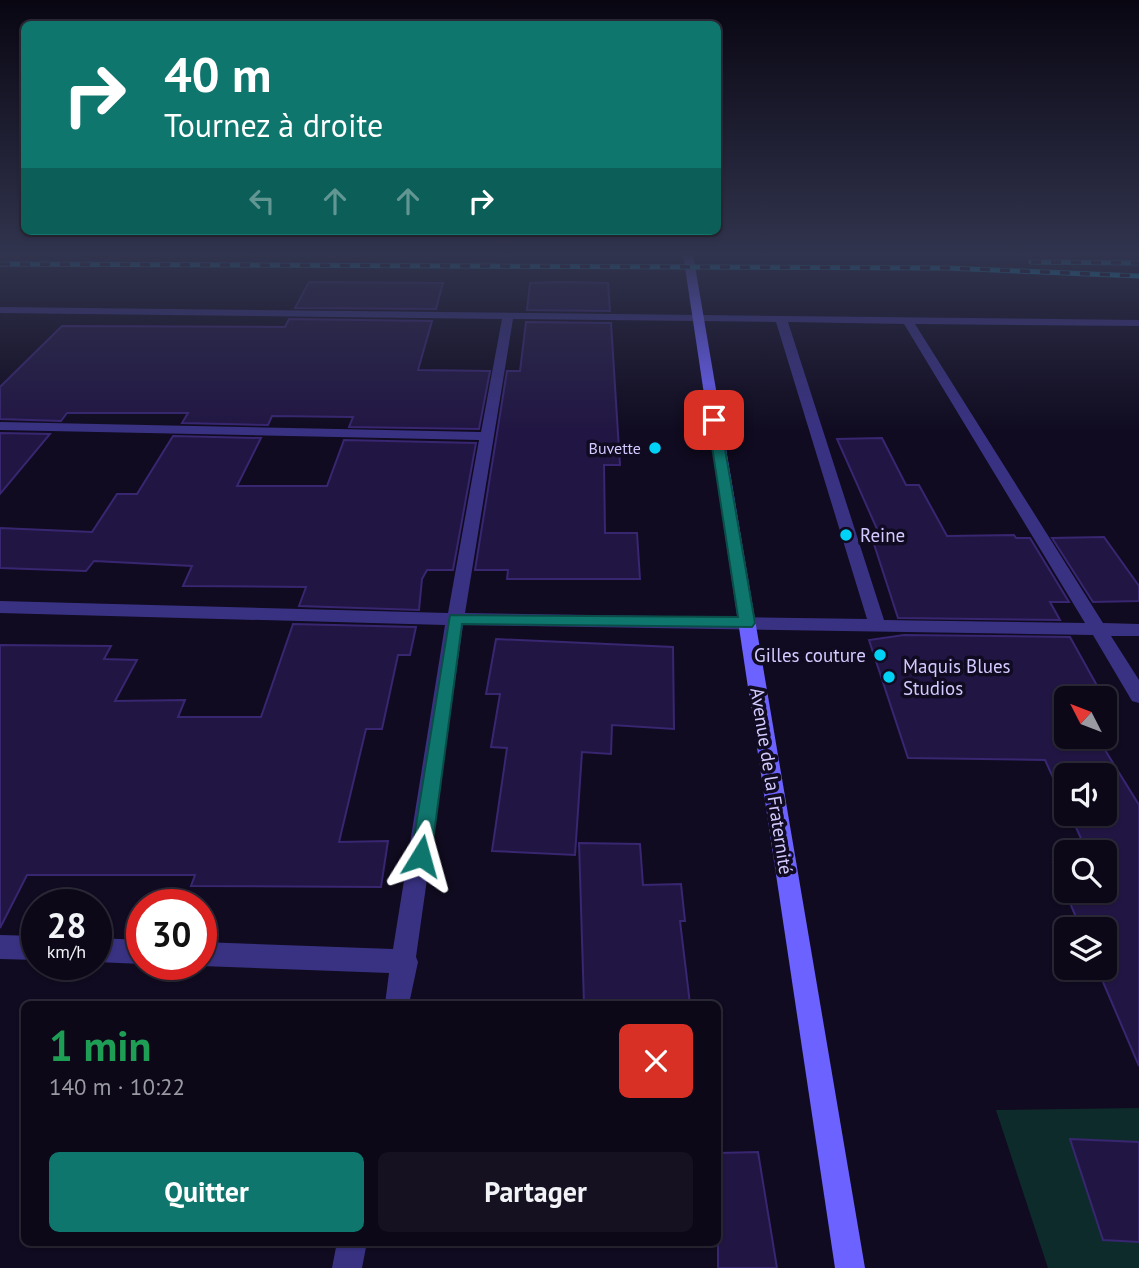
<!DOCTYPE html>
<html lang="fr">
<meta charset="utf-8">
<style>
:root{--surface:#0c0818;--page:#151121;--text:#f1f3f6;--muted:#9a9aa2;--line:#2c2937;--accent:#0f766e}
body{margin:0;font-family:"PT Sans",sans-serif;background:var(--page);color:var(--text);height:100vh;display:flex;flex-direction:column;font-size:26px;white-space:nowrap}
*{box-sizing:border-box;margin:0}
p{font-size:23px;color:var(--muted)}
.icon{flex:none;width:38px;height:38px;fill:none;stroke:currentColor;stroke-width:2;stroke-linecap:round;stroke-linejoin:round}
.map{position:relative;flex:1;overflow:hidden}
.sheet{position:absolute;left:21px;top:1001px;width:700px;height:245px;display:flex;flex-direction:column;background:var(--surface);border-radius:10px;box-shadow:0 2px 5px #0004,0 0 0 2px var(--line)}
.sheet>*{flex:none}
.banner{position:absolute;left:21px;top:21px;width:700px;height:214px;border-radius:10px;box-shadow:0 2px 5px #0004,0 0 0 2px var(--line);background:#0f766e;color:#fff;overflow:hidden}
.needle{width:46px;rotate:312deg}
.tools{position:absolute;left:1054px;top:686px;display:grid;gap:14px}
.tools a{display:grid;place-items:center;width:63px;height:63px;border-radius:10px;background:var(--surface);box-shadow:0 2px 5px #0004,0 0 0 2px var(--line);font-size:35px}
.speed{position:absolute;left:21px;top:889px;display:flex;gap:14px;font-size:35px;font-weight:700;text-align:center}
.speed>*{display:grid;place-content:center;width:91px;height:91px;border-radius:50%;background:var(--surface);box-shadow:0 2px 5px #0004,0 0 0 2px var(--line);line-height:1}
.speed small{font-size:18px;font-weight:400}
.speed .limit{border:10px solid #d22;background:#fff;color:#111}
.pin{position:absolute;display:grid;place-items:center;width:60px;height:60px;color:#fff;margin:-30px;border-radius:14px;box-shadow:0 4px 10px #0006}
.me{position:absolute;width:77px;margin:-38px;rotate:8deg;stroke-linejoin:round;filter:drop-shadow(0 0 5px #0008)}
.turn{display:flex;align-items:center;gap:24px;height:147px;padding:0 28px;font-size:32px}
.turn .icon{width:91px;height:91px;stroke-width:2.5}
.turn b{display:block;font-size:49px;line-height:60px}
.lanes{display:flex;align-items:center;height:66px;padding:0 28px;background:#0003;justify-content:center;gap:35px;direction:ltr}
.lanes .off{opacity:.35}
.round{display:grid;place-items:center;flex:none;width:74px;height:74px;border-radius:10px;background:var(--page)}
.summary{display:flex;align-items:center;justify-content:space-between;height:119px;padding:0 28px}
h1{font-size:42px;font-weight:600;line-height:52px;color:#1e9e55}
.action{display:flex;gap:14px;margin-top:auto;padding:14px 28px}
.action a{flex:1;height:80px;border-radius:10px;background:var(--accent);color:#fff;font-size:28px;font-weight:600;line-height:80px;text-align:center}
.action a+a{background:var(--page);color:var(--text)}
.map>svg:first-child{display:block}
.green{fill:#0e2b2b}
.building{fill:#211643;stroke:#382671;stroke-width:2}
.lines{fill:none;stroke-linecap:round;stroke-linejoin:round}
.minor{fill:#393283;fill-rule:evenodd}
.secondary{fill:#6c62ff;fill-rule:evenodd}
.rail-casing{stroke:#00d2f6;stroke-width:5}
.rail{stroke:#100b20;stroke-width:3.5;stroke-dasharray:10;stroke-linecap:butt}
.route{fill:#0f766e;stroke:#0a4d48;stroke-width:2}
.poi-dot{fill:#00d2f6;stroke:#100b20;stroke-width:2.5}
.labels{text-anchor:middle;stroke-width:7;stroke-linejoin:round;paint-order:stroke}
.far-poi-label{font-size:16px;fill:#d3cbff;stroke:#100b20;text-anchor:end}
.poi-label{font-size:19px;fill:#d3cbff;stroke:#100b20;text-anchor:start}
.street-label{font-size:19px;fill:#d3cbff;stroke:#100b20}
</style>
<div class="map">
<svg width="1139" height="1268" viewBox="0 0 1139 1268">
<rect width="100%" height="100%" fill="#100b20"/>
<path class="green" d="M1139,1108V1268H1048L996,1110Z"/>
<path class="building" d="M309,282L443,283L436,309L295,308Z
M562,282L608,283L610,311L527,310L530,283Z
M289,319L432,321L418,370L490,371L479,429L349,427L353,417L272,416L268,425L182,423L188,413H67L61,421L0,419V387L62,326L285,327Z
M526,322L611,323L620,465H604L605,533H637L640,579H507L508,570H475L507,371H520Z
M0,433L50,434L0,494Z
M173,436L261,438L237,486H327L344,440L476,443L453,570H427L422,579L419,610L299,606L306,587L183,586L192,566L94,561L86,571L0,568V528L92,532L117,494H137Z
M882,438L906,485H919L947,536L1014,535L1016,538H1030L1069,602H1050L1060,620L898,618L872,538H881L837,439Z
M1104,537L1139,586V601L1093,602L1052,538Z
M293,624L416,627L410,655H398L382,729H366L339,842L388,841L381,887L191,886L195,875H27L0,928V645L111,646L104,659L137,660L115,701L185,700L178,717H261Z
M904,635L1070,637L1110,709H1104V698H1066V737H1097L1139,805V1066L1097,968H1104V929H1081L1053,863L1066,864V891H1104V852H1087L1070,814H1104V775H1066V806L1045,760L908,758L869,640Z
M496,639L673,647L674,729L612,725L611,754L582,752L575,855L492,851L507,748L491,747L500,694H486Z
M579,843L640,844L643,885L681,884L685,921H680L690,1004H584Z
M1070,1139L1139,1142V1242L1103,1240Z
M758,1152L777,1268H718V1153Z"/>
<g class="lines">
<path class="minor" d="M0,307L1139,320V326L915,324L1103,623L1139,624V636H1111L1139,680V703L1132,701L1093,635L463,625L416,957L418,962L409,1004H385L389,973L201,966L197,964H201V942L393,949L445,625L0,613V601L448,613L479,440L0,430V422L481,432L502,319L0,313ZM513,319L776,322L867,619L465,613ZM788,322L904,324L1085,623L884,620Z
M0,935L37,936V960L0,959Z
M96,938L142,940V964L96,962Z
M337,1242H367L362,1268H332Z"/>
<path class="secondary" d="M683,254H693L865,1268H835Z"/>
<g class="rail-casing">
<path id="rail" d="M1031,262L1139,263
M0,264L947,268L1139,276"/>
</g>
<use href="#rail" class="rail"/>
</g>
<linearGradient id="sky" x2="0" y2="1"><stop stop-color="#090612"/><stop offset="0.59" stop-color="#31344e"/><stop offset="1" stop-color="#31344e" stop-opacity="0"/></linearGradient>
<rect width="1139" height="431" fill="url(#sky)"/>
<path class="route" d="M714,416L720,420L755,623L752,627L462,624L431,856L428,863L421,865L414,863L411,856L450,615L738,617L708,420Z"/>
<g class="poi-dot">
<circle cx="655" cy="448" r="7"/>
<circle cx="846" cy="535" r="7"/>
<circle cx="880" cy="655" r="7"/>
<circle cx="889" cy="677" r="7"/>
</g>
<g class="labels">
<g class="far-poi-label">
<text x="641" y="454">Buvette</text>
</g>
<g class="poi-label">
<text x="860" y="542">Reine</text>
<text x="866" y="662" text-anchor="end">Gilles couture</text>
<text x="903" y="673">Maquis Blues<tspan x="903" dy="22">Studios</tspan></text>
</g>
<g class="street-label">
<text transform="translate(772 781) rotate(81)" y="7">Avenue de la Fraternité</text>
</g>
</g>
</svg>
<div class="tools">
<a><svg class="needle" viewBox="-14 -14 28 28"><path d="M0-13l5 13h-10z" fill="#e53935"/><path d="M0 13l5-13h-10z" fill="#9a9aa2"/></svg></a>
<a><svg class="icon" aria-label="sound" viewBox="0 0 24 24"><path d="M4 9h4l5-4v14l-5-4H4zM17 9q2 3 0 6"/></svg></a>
<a><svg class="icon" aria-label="search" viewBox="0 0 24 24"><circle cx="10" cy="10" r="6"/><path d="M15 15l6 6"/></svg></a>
<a><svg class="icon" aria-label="layers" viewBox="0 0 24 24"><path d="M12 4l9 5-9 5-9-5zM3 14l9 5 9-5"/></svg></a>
</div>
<div class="speed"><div>28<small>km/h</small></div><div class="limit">30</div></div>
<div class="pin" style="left:714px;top:420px;background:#d93025"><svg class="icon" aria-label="arrive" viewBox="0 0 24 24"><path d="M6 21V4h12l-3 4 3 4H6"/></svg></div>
<svg class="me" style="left:421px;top:856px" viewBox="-20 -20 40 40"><path d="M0-17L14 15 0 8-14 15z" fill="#0f766e" stroke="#fff" stroke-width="4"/></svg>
<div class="banner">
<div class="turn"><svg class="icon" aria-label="right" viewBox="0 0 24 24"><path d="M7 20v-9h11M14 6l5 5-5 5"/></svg><div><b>40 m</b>Tournez à droite</div></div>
<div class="lanes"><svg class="icon off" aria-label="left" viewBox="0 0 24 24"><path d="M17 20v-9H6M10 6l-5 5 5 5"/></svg><svg class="icon off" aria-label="ahead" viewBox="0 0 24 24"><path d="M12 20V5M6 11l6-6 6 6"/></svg><svg class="icon off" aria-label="ahead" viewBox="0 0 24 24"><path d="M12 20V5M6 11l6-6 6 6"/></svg><svg class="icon" aria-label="right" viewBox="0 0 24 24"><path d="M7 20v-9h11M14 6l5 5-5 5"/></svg></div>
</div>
<section class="sheet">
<div class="summary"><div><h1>1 min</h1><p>140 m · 10:22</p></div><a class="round" style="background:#d93025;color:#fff"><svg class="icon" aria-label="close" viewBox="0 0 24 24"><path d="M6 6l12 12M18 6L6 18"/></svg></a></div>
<div class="action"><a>Quitter</a><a>Partager</a></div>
</section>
</div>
